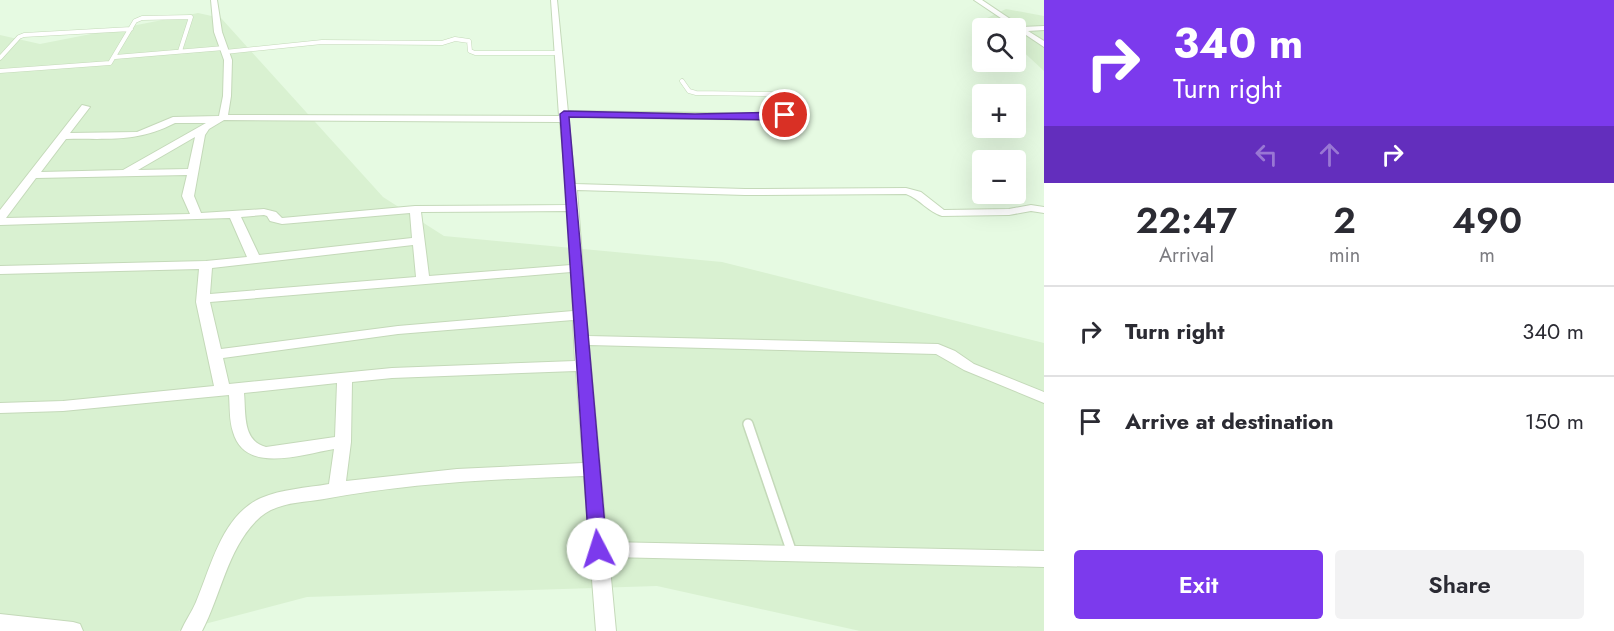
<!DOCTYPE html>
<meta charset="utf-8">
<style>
:root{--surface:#fff;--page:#f2f2f3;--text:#2b2b33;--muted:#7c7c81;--line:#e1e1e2;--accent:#7c3aed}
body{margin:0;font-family:Jost,sans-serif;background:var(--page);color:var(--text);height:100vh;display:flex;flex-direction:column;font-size:22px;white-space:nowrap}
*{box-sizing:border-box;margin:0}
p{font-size:20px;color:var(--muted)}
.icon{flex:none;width:33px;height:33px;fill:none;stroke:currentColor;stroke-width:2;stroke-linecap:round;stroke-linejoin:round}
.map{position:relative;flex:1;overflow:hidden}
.details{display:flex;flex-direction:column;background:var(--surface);width:570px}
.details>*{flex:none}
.top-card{background:#7c3aed;color:#fff;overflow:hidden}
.tools{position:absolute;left:972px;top:18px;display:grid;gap:12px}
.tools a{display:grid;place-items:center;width:54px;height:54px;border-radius:6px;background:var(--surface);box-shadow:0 6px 24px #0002;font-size:30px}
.pin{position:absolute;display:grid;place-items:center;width:51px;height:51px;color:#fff;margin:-26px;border:3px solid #fff;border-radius:50%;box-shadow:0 2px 6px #0007}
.me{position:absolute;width:66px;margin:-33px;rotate:355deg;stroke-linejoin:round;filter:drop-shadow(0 0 4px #0008)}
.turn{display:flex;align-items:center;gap:21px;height:126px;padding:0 30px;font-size:27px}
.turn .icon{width:78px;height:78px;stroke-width:2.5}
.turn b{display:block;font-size:42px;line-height:51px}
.lanes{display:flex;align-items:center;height:57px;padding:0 30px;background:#0003;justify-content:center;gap:30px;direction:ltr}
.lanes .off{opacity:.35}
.eta{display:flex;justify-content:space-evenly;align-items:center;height:102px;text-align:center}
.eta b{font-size:36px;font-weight:600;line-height:42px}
.cta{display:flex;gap:12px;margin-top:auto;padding:12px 30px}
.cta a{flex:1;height:69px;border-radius:6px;background:var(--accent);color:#fff;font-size:24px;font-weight:600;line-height:69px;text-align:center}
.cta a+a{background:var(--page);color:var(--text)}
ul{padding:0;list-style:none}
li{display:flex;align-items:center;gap:18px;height:90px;padding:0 30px;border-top:2px solid var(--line)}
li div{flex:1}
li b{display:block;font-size:22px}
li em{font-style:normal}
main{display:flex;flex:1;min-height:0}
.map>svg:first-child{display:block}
.residential{fill:#d9f1d1}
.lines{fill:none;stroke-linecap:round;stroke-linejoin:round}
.service-far2-casing{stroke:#c4d9b9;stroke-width:5}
.service-far1-casing{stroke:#c4d9b9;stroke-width:8}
.service-casing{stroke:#c4d9b9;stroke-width:12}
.minor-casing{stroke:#c4d9b9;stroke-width:2}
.service-far2{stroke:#fff;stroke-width:4}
.service-far1{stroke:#fff;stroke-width:5}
.service{stroke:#fff;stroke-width:9}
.minor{fill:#fff;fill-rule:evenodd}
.route{fill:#7c3aed;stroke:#51269a;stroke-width:1.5}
</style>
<main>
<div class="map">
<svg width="1044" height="631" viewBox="0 0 1044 631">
<rect width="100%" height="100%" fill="#e6fae2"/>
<path class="residential" d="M1006,9L1044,16V71L1016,45V28H998L987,18Z
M198,13L221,18L383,197L444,236L722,262L1044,343V631H860L657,586L307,597L178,631H0V35L40,44Z"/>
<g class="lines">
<g class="service-far2-casing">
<path id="service-far2" d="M225,52L322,42L442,43L455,39L469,41L470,51L475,53H559
M115,57L224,48
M0,58L19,37L24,35L131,29
M0,71L110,63L135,21L142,18L191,17L180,51
M682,81L689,91L696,93L771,94L776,102"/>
</g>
<g class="service-far1-casing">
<path id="service-far1" d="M564,114L780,117L785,115L775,100"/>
</g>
<g class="service-casing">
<path id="service" d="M748,424L792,553"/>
</g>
<g class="minor-casing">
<path id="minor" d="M211,0H217L222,32L232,60L231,96L228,115L559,116L551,0H557L575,184L745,189L906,188L921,192L944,210L1009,209L1031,205L1044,207V213L1031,211L1009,215L942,216C928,212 920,199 906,194L745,195L577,190L588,336L938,344L955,351L974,364L1044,392V403L964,370L936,354L589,345L607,542L1044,551V567L609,557L616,631H596L584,476C497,479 410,483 324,499C300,503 274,502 256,521C227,551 221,595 202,631H181C185,621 192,612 196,602C211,567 222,515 261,498C282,489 306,488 329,484L334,449C303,454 245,475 233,432C229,420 230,407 229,395L63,411L0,413V403L63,401L214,386L196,302L199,269L0,274V266L206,261L247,257L230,218L0,225V210L82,105L90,107L70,133L137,132L173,117L219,116L223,96L224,60L214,32ZM224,120L560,122L568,205L415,206L282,218L276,212L264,209L201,213L194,196L205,135L209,129ZM175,123H206L123,170L41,172L66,139C108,138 136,143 175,123ZM195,137L188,169L138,170ZM187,175L182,196L190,214L6,218L36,178ZM568,211L571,265L429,276L421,212ZM410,213L412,238L259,255L241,217L264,215L267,216L270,221L282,224ZM413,245L416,277L210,294L212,268ZM571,272L573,311L398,326L221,349L210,302ZM573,320L575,361L392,368L229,384L223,358L398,334ZM576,371L583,463L457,469L346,481L351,442L352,382L392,378ZM337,383L335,437L266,447C242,441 246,413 244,393Z
M974,0H982L1022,27L1044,26V30L1028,31L1044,41V47Z
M0,614L73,622L80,624L83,631H0Z"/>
</g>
<use href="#service-far2" class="service-far2"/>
<use href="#service-far1" class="service-far1"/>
<use href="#service" class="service"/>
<use href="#minor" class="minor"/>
</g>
<path class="route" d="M564,111L695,114L785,112L790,115L780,120L569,117L607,549L604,554L598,557L591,554L589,549L560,114Z"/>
</svg>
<div class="tools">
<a><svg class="icon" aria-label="search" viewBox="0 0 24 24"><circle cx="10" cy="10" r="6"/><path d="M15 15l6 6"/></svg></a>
<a>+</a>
<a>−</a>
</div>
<div class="pin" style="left:785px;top:115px;background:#d93025"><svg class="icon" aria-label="arrive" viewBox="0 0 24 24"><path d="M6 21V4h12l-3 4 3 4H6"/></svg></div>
<svg class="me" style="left:598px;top:549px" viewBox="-20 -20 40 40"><circle r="19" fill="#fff"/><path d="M0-13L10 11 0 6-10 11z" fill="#7c3aed"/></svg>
</div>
<section class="details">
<div class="top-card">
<div class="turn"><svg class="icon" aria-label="right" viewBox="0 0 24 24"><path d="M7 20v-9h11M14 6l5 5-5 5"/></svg><div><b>340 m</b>Turn right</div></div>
<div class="lanes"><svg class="icon off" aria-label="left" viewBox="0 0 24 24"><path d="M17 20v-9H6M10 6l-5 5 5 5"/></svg><svg class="icon off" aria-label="ahead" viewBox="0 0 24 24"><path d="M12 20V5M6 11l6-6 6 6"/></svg><svg class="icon" aria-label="right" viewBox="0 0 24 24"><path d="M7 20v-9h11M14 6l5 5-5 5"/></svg></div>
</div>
<div class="eta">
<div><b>22:47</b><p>Arrival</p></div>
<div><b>2</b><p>min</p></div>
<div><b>490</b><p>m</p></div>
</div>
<ul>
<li><svg class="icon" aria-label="right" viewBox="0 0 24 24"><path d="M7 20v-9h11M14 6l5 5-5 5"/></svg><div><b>Turn right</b></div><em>340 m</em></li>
<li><svg class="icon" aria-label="arrive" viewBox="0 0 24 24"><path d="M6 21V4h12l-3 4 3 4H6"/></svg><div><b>Arrive at destination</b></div><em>150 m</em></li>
</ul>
<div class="cta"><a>Exit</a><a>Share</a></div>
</section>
</main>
